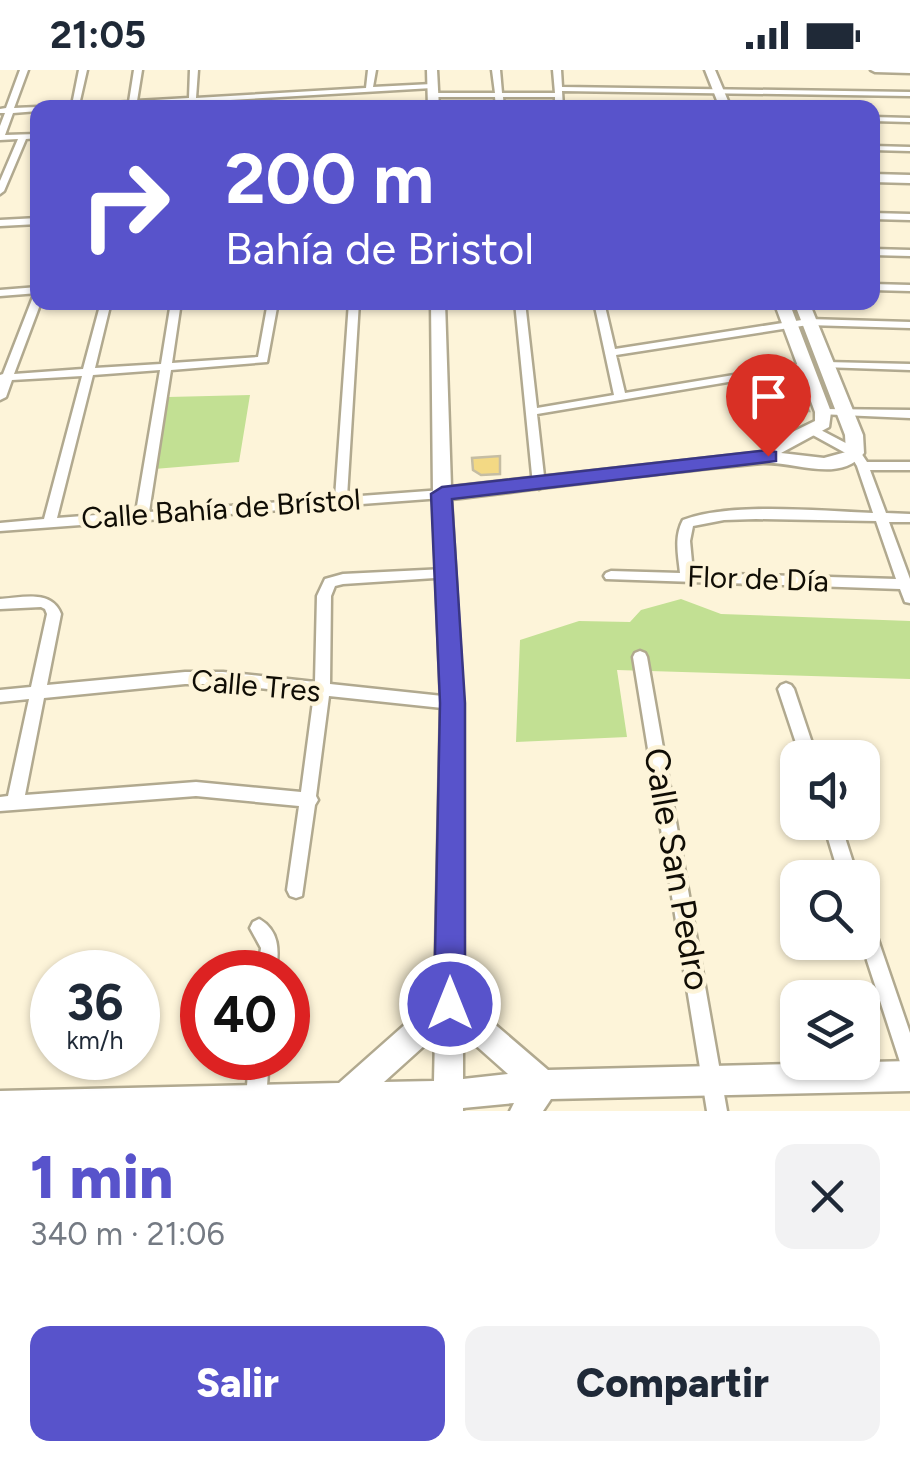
<!DOCTYPE html>
<html lang="es">
<meta charset="utf-8">
<style>
:root{--surface:#fff;--page:#f2f2f3;--text:#1f2937;--muted:#747a83;--accent:#5853cb}
body{margin:0;font-family:Figtree,sans-serif;background:var(--page);color:var(--text);height:100vh;display:flex;flex-direction:column;font-size:38px;white-space:nowrap}
*{box-sizing:border-box;margin:0}
p{font-size:32px;color:var(--muted)}
.icon{flex:none;width:55px;height:55px;fill:none;stroke:currentColor;stroke-width:2;stroke-linecap:round;stroke-linejoin:round}
.map{position:relative;height:1041px;overflow:hidden}
.side{display:flex;flex-direction:column;background:var(--surface);flex:1}
.side>*{flex:none}
.guide{position:absolute;left:30px;top:30px;width:850px;height:210px;border-radius:20px;box-shadow:0 2px 8px #0004;background:#5853cb;color:#fff;overflow:hidden}
.buttons{position:absolute;left:780px;top:670px;display:grid;gap:20px}
.buttons a{display:grid;place-items:center;width:100px;height:100px;border-radius:20px;background:var(--surface);box-shadow:0 2px 8px #0004;font-size:50px}
.speed{position:absolute;left:30px;top:880px;display:flex;gap:20px;font-size:50px;font-weight:700;text-align:center}
.speed>*{display:grid;place-content:center;width:130px;height:130px;border-radius:50%;background:var(--surface);box-shadow:0 2px 8px #0004;line-height:1}
.speed small{font-size:25px;font-weight:400}
.speed .limit{border:15px solid #d22;background:#fff;color:#111}
.pin{position:absolute;display:grid;place-items:center;width:85px;height:85px;color:#fff;margin:-102px -42px;border-radius:50% 50% 50% 0;rotate:-45deg;box-shadow:0 0 10px #0007}
.pin .icon{rotate:45deg}
.me{position:absolute;width:110px;margin:-55px;rotate:0deg;stroke-linejoin:round;filter:drop-shadow(0 0 8px #0008)}
.turn{display:flex;align-items:center;gap:35px;height:210px;padding:0 30px;font-size:45px}
.turn .icon{width:130px;height:130px;stroke-width:2.5}
.turn b{display:block;font-size:70px;line-height:85px}
.round{display:grid;place-items:center;flex:none;width:105px;height:105px;border-radius:20px;background:var(--page)}
.headline{display:flex;align-items:center;justify-content:space-between;height:170px;padding:0 30px}
h1{font-size:60px;font-weight:800;line-height:75px;color:var(--accent)}
.action{display:flex;gap:20px;margin-top:auto;padding:20px 30px}
.action a{flex:1;height:115px;border-radius:20px;background:var(--accent);color:#fff;font-size:40px;font-weight:800;line-height:115px;text-align:center}
.action a+a{background:var(--page);color:var(--text)}
.status{display:flex;justify-content:space-between;align-items:center;height:70px;padding:0 50px;background:var(--surface);direction:ltr}
.status svg{height:28px;fill:currentColor}
.map>svg:first-child{display:block}
.green{fill:#c2e093}
.building{fill:#f3d984;stroke:#c5bda3;stroke-width:2.5}
.lines{fill:none;stroke-linecap:round;stroke-linejoin:round}
.street-casing{stroke:#b1a98f;stroke-width:5}
.secondary-casing{stroke:#b1a98f;stroke-width:5}
.street{fill:#fff;fill-rule:evenodd}
.secondary{fill:#fff;fill-rule:evenodd}
.route{fill:#5853cb;stroke:#393684;stroke-width:2.5}
.labels{text-anchor:middle;stroke-width:9;stroke-linejoin:round;paint-order:stroke}
.street-label{font-size:30px;fill:#100d05;stroke:#fdf4d9}
.near-street-label{font-size:35px;fill:#100d05;stroke:#fdf4d9}
</style>
<div class="status"><b>21:05</b><svg viewBox="0 0 49 12"><path d="M0 12V9h3v3zM5 12V6h3v6zM10 12V3h3v9zM15 12V0h3v12zM26 1h20v11H26zM47 4h2v5h-2z"/></svg></div>
<div class="map">
<svg width="910" height="1041" viewBox="0 0 910 1041">
<rect width="100%" height="100%" fill="#fdf4d9"/>
<path class="green" d="M250,325L239,392L154,399L168,327Z
M681,529L721,544L910,551V609L617,600L627,667L516,672L520,570L579,551L630,552L641,540Z"/>
<path class="building" d="M793,305L809,341H777L766,309Z
M500,386V404L481,405L473,400L472,388Z"/>
<g class="lines">
<g class="street-casing">
<path id="street" d="M20,0H28L14,38L38,37L41,38H38V41L13,43L5,65L38,64V68L26,69L4,121L0,124V111L18,69L0,70V56L5,43H0V39L6,38Z
M79,0H87L79,35L129,32L134,0H142L137,31L189,28L190,0H198L196,28L366,18L368,0H376L373,17L432,14L436,16L432,18L196,32V38H188L189,33L107,38H58L72,35Z
M492,0H500L502,23H555L553,0H561L562,17L910,22V26L562,21L563,38H555V27H503L504,38H496L495,27H433L429,25L433,23H495Z
M871,0H910V3L875,2Z
M872,47L910,48V52L872,51Z
M872,76L910,77V81L872,80Z
M872,143L910,144V150L872,149Z
M38,148V154L0,156V150Z
M872,179L910,180V186L872,185Z
M872,214L910,215V221L872,220Z
M38,217V223L0,226V220Z
M38,224V232H41L14,304L83,299L101,232H111L95,298L161,294L171,232H181L172,293L258,287L268,232H278L267,292L171,300L149,442L335,428L349,232H359L347,427L442,420L448,424L442,428L0,461V453L44,449L82,306L12,310L6,327L0,330V305L3,304L33,227ZM160,300L136,442L57,448L93,305Z
M515,232H525L537,338L614,325L594,232H604L615,279L808,249L910,252V258L808,255L616,285L625,323L806,293L811,296L806,299L537,344L545,415L539,419L533,415Z
M826,292L910,294V300L822,297V293Z
M823,339L910,340V348L819,344L817,342Z
M815,357L859,380L867,392H910V400H870L886,443L910,444V452H889L910,509V533L905,532L900,519L606,509L604,506L606,503L611,501L680,503C678,484 674,467 683,450C730,432 821,441 873,443L857,396L851,386L811,364L809,361ZM756,449L876,451L896,509L693,503L690,471L693,456L724,450Z
M445,499L452,504L450,507L343,514L335,516L331,526L330,614L452,627L457,629L460,633L457,637L452,639L329,626L316,726L318,730L315,735L302,826L296,828L290,826L287,820L299,736L196,726L0,741V727L8,726L29,629L0,632V620L31,617L47,544L45,539L41,537L0,539V529C22,528 51,519 61,544L47,615L185,602H223L315,612L317,526L325,509L343,504ZM185,614H223L314,624L301,722L196,712L25,725L44,628Z
M640,581L645,583L647,587L727,1041H707L633,587L635,583Z
M786,613L791,615L794,619L817,688H801L778,619L781,615Z
M823,752H840L858,808H840Z
M862,841L868,843L871,849L910,963V1002L903,999L900,992L861,872H862Z
M259,849C280,861 279,881 276,902H258L261,878L250,858L253,852Z
M249,988H269L266,1030L263,1037L256,1040L249,1037L246,1030Z"/>
</g>
<g class="secondary-casing">
<path id="secondary" d="M427,0H437L439,38H428Z
M705,0H715L731,38H720Z
M872,104L910,105V113L872,112Z
M431,232H445L451,417L763,382L774,371L815,351V342L774,232H789L831,342L829,357L781,383L824,388L846,382L845,365L794,232H809L863,365L864,383C840,414 794,391 763,393C659,402 555,417 451,429L463,633V927L548,1000L910,991V1021L551,1029L543,1041H510L514,1033L463,1038V1041H0V1021L339,1013L435,928L441,633L433,424ZM463,964L508,1004L463,1009ZM435,966L434,1011L384,1012Z"/>
</g>
<use href="#street" class="street"/>
<use href="#secondary" class="secondary"/>
</g>
<path class="route" d="M768,380L776,382V391L452,429L465,633V934L461,945L450,950L438,945L434,934L440,633L431,424L442,417Z"/>
<g class="labels">
<g class="street-label">
<text transform="translate(221 439) rotate(-4)" y="10">Calle Bahía de Brístol</text>
<text transform="translate(758 509) rotate(2)" y="10">Flor de Día</text>
<text transform="translate(256 616) rotate(5)" y="10">Calle Tres</text>
</g>
<g class="near-street-label">
<text transform="translate(677 799) rotate(80)" y="12">Calle San Pedro</text>
</g>
</g>
</svg>
<div class="buttons">
<a><svg class="icon" aria-label="sound" viewBox="0 0 24 24"><path d="M4 9h4l5-4v14l-5-4H4zM17 9q2 3 0 6"/></svg></a>
<a><svg class="icon" aria-label="search" viewBox="0 0 24 24"><circle cx="10" cy="10" r="6"/><path d="M15 15l6 6"/></svg></a>
<a><svg class="icon" aria-label="layers" viewBox="0 0 24 24"><path d="M12 4l9 5-9 5-9-5zM3 14l9 5 9-5"/></svg></a>
</div>
<div class="speed"><div>36<small>km/h</small></div><div class="limit">40</div></div>
<div class="pin" style="left:768px;top:386px;background:#d93025"><svg class="icon" aria-label="arrive" viewBox="0 0 24 24"><path d="M6 21V4h12l-3 4 3 4H6"/></svg></div>
<svg class="me" style="left:450px;top:934px" viewBox="-20 -20 40 40"><circle r="17" fill="#5853cb" stroke="#fff" stroke-width="3"/><path d="M0-11L8 9 0 5-8 9z" fill="#fff"/></svg>
<div class="guide">
<div class="turn"><svg class="icon" aria-label="right" viewBox="0 0 24 24"><path d="M7 20v-9h11M14 6l5 5-5 5"/></svg><div><b>200 m</b>Bahía de Bristol</div></div>
</div>
</div>
<section class="side">
<div class="headline"><div><h1>1 min</h1><p>340 m · 21:06</p></div><a class="round"><svg class="icon" aria-label="close" viewBox="0 0 24 24"><path d="M6 6l12 12M18 6L6 18"/></svg></a></div>
<div class="action"><a>Salir</a><a>Compartir</a></div>
</section>
